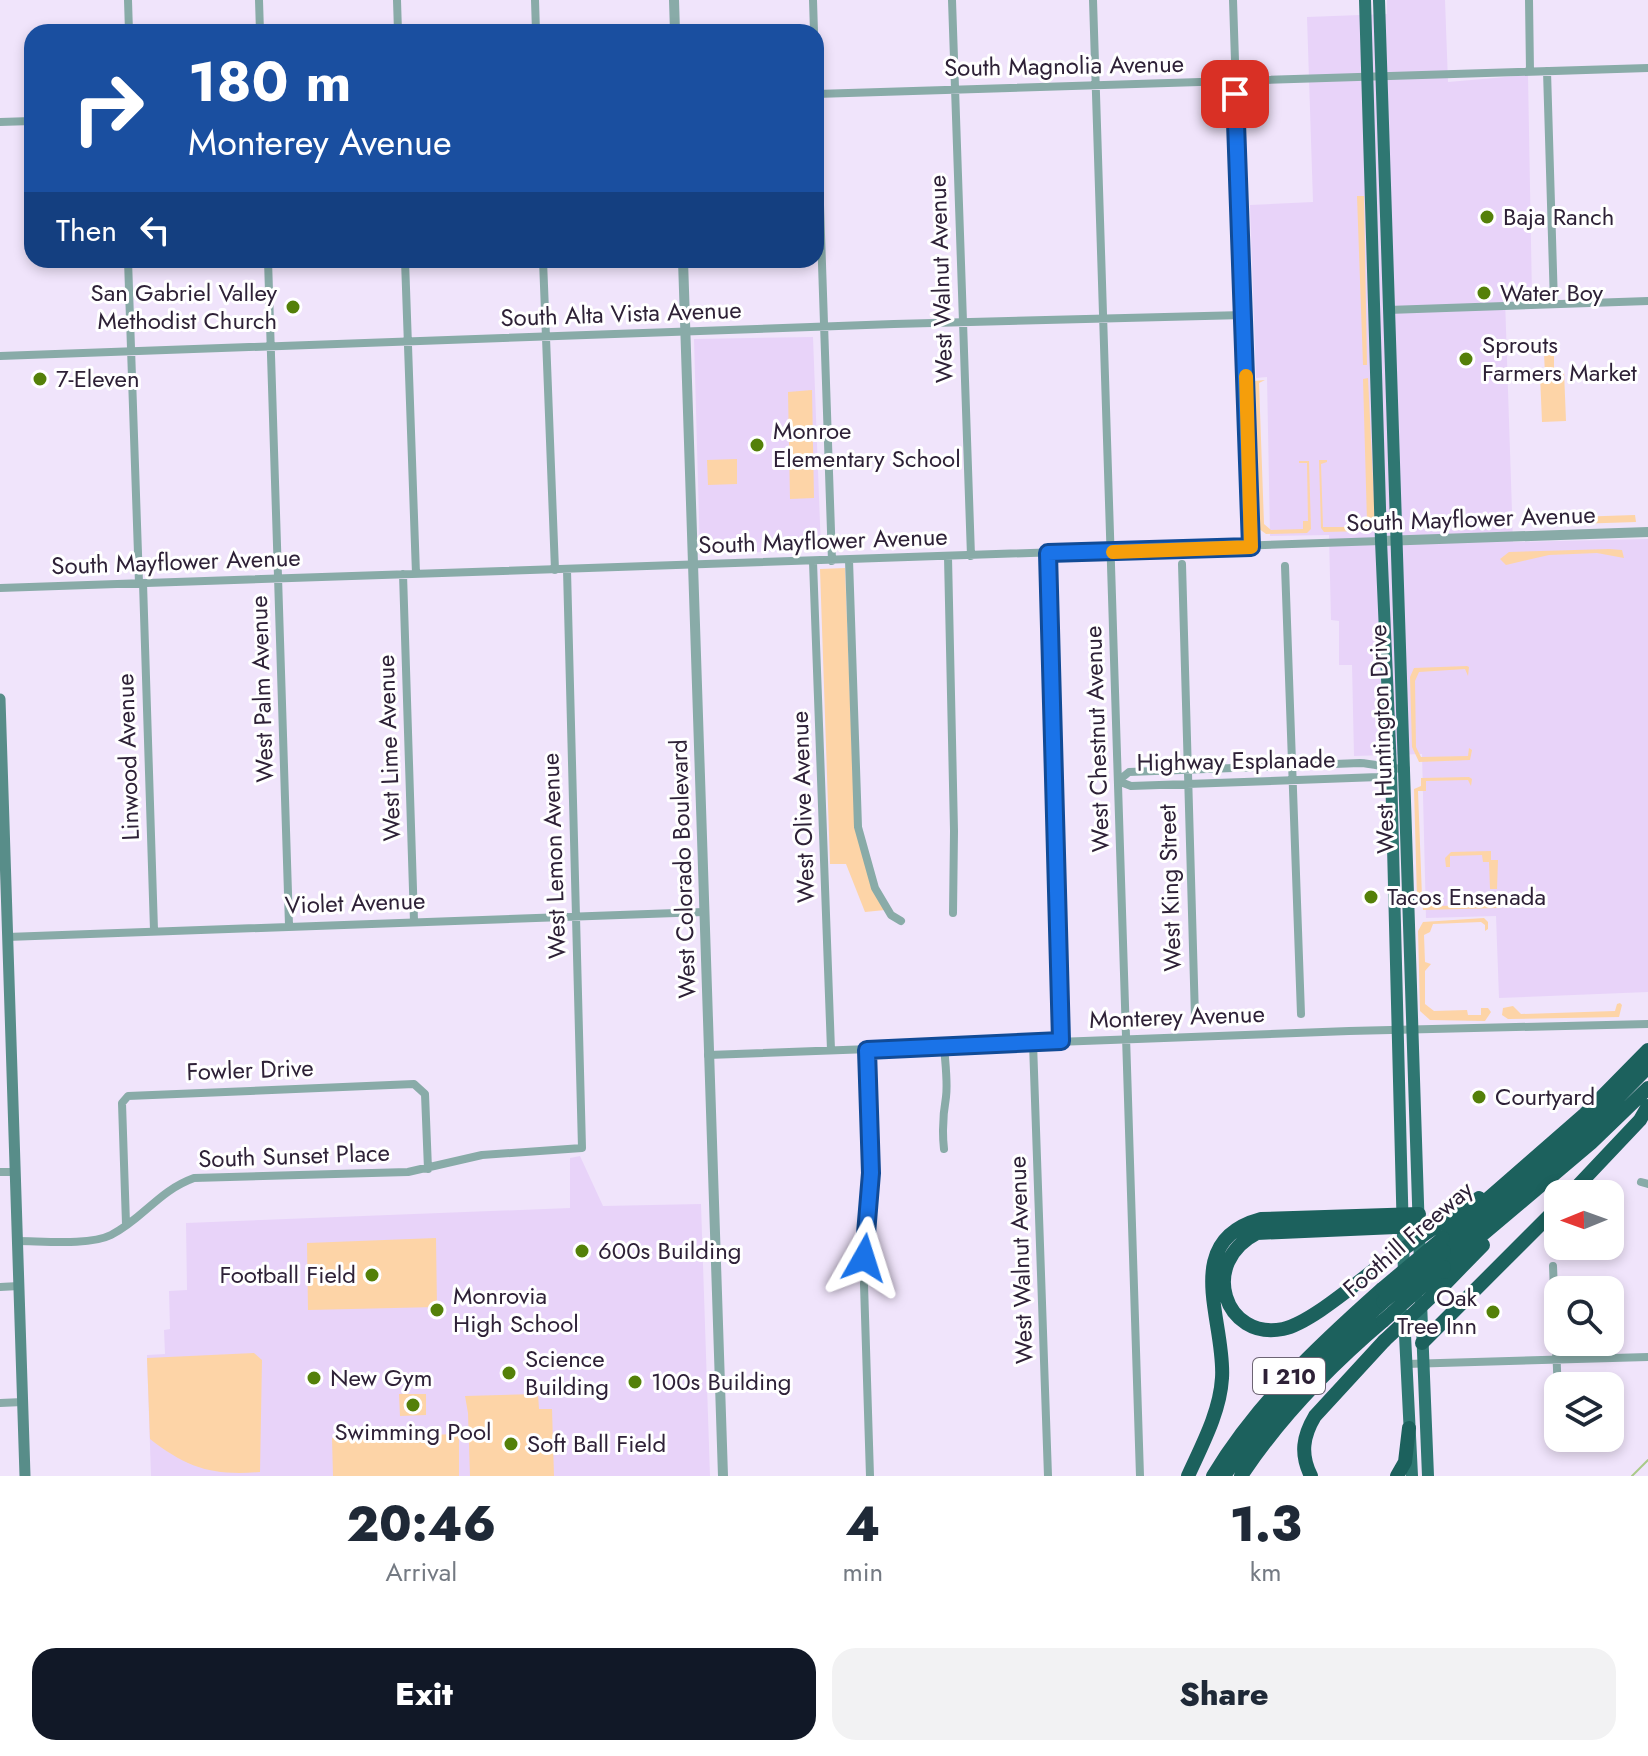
<!DOCTYPE html>
<style>
:root{--surface:#fff;--page:#f2f2f3;--text:#1f2937;--muted:#747a83;--accent:#111827}
body{margin:0;font-family:Jost,sans-serif;background:var(--page);color:var(--text);height:100vh;display:flex;flex-direction:column;font-size:30px;white-space:nowrap}
*{box-sizing:border-box;margin:0}
p{font-size:26px;color:var(--muted)}
.icon{flex:none;width:44px;height:44px;fill:none;stroke:currentColor;stroke-width:2;stroke-linecap:round;stroke-linejoin:round}
.map{position:relative;height:1476px;overflow:hidden}
.details{display:flex;flex-direction:column;background:var(--surface);flex:1}
.details>*{flex:none}
.hud{position:absolute;left:24px;top:24px;width:800px;height:244px;border-radius:24px;box-shadow:0 4px 12px #0003;background:#1a4fa0;color:#fff;overflow:hidden}
.needle{width:52px;rotate:269deg}
.buttons{position:absolute;left:1544px;top:1180px;display:grid;gap:16px}
.buttons a{display:grid;place-items:center;width:80px;height:80px;border-radius:16px;background:var(--surface);box-shadow:0 4px 12px #0003;font-size:40px}
.pin{position:absolute;display:grid;place-items:center;width:68px;height:68px;color:#fff;margin:-34px;border-radius:16px;box-shadow:0 4px 12px #0006}
.me{position:absolute;width:88px;margin:-44px;rotate:6deg;stroke-linejoin:round;filter:drop-shadow(0 0 6px #0008)}
.turn{display:flex;align-items:center;gap:28px;height:168px;padding:0 32px;font-size:36px}
.turn .icon{width:104px;height:104px;stroke-width:2.5}
.turn b{display:block;font-size:56px;line-height:68px}
.then{display:flex;align-items:center;height:76px;padding:0 32px;background:#0003;gap:16px;font-size:30px}
.eta{display:flex;justify-content:space-evenly;align-items:center;height:136px;text-align:center}
.eta b{font-size:48px;font-weight:800;line-height:56px}
.primary-button{display:flex;gap:16px;margin-top:auto;padding:16px 32px}
.primary-button a{flex:1;height:92px;border-radius:24px;background:var(--accent);color:#fff;font-size:32px;font-weight:800;line-height:92px;text-align:center}
.primary-button a+a{background:var(--page);color:var(--text)}
.map>svg:first-child{display:block}
.built{fill:#e8d3f9}
.green{fill:#fdd4a7}
.lines{fill:none;stroke-linecap:round;stroke-linejoin:round}
.stream{stroke:#a9ca88;stroke-width:2}
.minor{stroke:#89aba8;stroke-width:8}
.tertiary{stroke:#89aba8;stroke-width:10}
.secondary{stroke:#588d89;stroke-width:11}
.primary{stroke:#2f7772;stroke-width:12}
.motorway{stroke:#1c615d;stroke-width:14}
.motorway-bridge{stroke:#1c615d;stroke-width:14}
.route-casing{stroke:#114b97;stroke-width:20}
.route{stroke:#1a73e8;stroke-width:14}
.slow{stroke:#f59e0b;stroke-width:14}
.poi-dot{fill:#548009;stroke:#fff;stroke-width:3}
.labels{text-anchor:middle;stroke-width:6;stroke-linejoin:round;paint-order:stroke}
.shield{fill:#fff;stroke:#6d6473;stroke-width:2}
.shield-label{font-size:22px;font-weight:bold;fill:#2e2137}
.street-label{font-size:24px;fill:#2e2137;stroke:#fff}
.poi-label{font-size:24px;fill:#2e2137;stroke:#fff;text-anchor:start}
</style>
<div class="map">
<svg width="1648" height="1476" viewBox="0 0 1648 1476">
<rect width="100%" height="100%" fill="#f0e4fb"/>
<path class="built" d="M1387,0H1445L1448,82L1528,75L1532,298L1505,299L1513,542L1648,539V992L1499,998L1496,916L1426,918L1422,754L1354,756L1352,665H1339V621L1331,620L1329,535L1270,536L1267,377L1256,378L1250,205L1313,202L1307,17L1387,14Z
M813,337L821,550L700,554L694,339Z
M580,1156L603,1206L701,1204L710,1476H151L147,1355L165,1354L164,1330L170,1329L169,1291L187,1290L186,1223L570,1208V1158Z"/>
<path class="green" d="M1357,196H1364L1367,365H1363Z
M1544,353H1554V371H1564L1566,421L1542,422L1540,375H1545Z
M1368,378L1375,522L1366,531L1324,532L1321,528L1319,460H1327V462L1321,464L1323,527H1361L1367,522L1363,379Z
M1265,380L1259,383L1264,524L1271,530L1303,529V521H1308L1307,463H1299V461H1309L1311,529L1307,533L1266,534L1258,528L1254,381Z
M812,390L814,498L790,499L788,392Z
M737,459V484L708,485L707,460Z
M1635,515L1636,522L1575,524L1574,517Z
M1609,549L1622,550L1624,558L1597,553L1549,555L1506,565L1500,559L1509,552Z
M845,568L854,804L885,910L865,912L846,864H830L820,569Z
M1467,666L1469,667L1468,676L1465,669L1419,672L1415,681L1416,747L1421,757L1468,756L1469,748L1472,750L1470,760L1419,762L1412,747L1410,677L1414,668Z
M1469,777L1472,779L1471,786L1468,780L1426,781V791H1418L1422,897L1429,899L1432,906L1496,905V897H1500V908L1423,910L1422,902L1417,899L1414,789L1421,786V778Z
M1491,851V860H1498L1497,889H1490L1489,862H1483L1482,855L1450,856V867H1446L1445,858L1451,852Z
M1484,918L1488,922V929L1485,931V925L1481,922L1433,924L1430,932L1424,935L1425,962L1431,964L1425,971V1004L1434,1011L1467,1010L1468,1015H1481V1008H1488L1491,1012L1485,1021L1430,1020L1420,1011L1418,931L1423,922Z
M1620,1003L1622,1005L1619,1017L1508,1019L1502,1015L1503,1008L1513,1006L1521,1014L1615,1011L1617,1004Z
M436,1238L437,1307L308,1310L307,1243Z
M254,1353L262,1360L260,1472C213,1476 187,1468 150,1439L147,1358Z
M399,1394H426V1415L400,1416Z
M538,1394L539,1409H552L554,1476H470L468,1413L465,1396Z
M459,1434V1476H333L332,1438Z"/>
<g class="lines">
<path class="stream" d="M1632,1476L1648,1460"/>
<path class="minor" d="M128,0L129,32
M259,0L260,32
M397,0L398,32
M535,0L536,32
M813,0L814,32
M952,0L971,556
M1093,0L1140,1476
M1233,0L1251,547
M1529,0L1530,71
M1547,71L1554,304
M816,86L832,561
M816,94L1648,68
M0,122L32,121
M128,260L139,583
M268,260L289,925
M405,260L416,574
M543,260L555,570
M1388,310L1648,301
M0,356L894,324L1244,315
M1048,553L1061,1041
M948,557L954,831L953,913
M849,560L858,827L875,888L891,915L901,921
M813,562L831,1050
M1182,564L1195,1018
M1285,566L1301,1014
M403,574L414,921
M143,583L154,930
M0,588L1381,541
M1391,769L1379,777L1131,786L1118,781L1129,772L1360,763C1376,764 1390,769 1406,769
M7,937L704,912
M1033,1043L1048,1476
M944,1045C945,1062 948,1081 946,1097C943,1114 942,1131 944,1149
M867,1050L871,1173L864,1284L870,1476
M708,1055L1349,1031L1648,1024
M0,1172H14
M1641,1182L1648,1184
M126,1224L122,1103L128,1096L414,1084L425,1094L428,1169
M17,1241C42,1241 89,1246 111,1235C143,1219 158,1191 194,1178L408,1172L482,1155L582,1148L567,570
M1553,1266L1558,1395
M0,1287L19,1286
M1406,1364L1648,1357
M0,1403L23,1402"/>
<path class="tertiary" d="M674,0L675,32
M683,260L723,1476
M1381,541L1648,532"/>
<path class="secondary" d="M0,699L25,1476"/>
<path class="primary" d="M1365,0L1381,541L1391,769L1404,1276
M1379,0L1420,1264
M1421,1302L1428,1476
M1404,1315L1412,1476"/>
<path class="motorway" d="M1570,1194L1640,1120L1648,1106
M1442,1222L1479,1198
M1443,1238L1585,1114L1648,1050
M1444,1251L1592,1124L1648,1067
M1382,1264C1357,1282 1311,1323 1283,1329C1225,1341 1198,1263 1257,1233L1419,1226
M1444,1267L1591,1143L1648,1088
M1444,1285L1483,1245
M1422,1343L1558,1207
M1188,1476C1202,1445 1220,1412 1222,1378C1226,1322 1179,1241 1261,1219L1419,1214
M1213,1476C1257,1403 1318,1346 1382,1289
M1224,1476C1271,1406 1321,1358 1383,1302
M1241,1476C1280,1417 1329,1367 1383,1321
M1311,1476C1300,1454 1303,1436 1315,1416L1384,1341
M1397,1476L1405,1462L1409,1428"/>
<path class="motorway-bridge" d="M1382,1264L1442,1222
M1382,1289L1443,1238
M1383,1302L1444,1251
M1383,1321L1444,1267
M1384,1341L1444,1285"/>
</g>
<g class="lines">
<g class="route-casing">
<path id="route" d="M864,1258L871,1173L867,1050L1061,1041L1048,553L1251,547L1235,94"/>
</g>
<use href="#route" class="route"/>
<path class="slow" d="M1113,552L1251,547L1246,376"/>
</g>
<g class="poi-dot">
<circle cx="1487" cy="217" r="8"/>
<circle cx="1484" cy="293" r="8"/>
<circle cx="293" cy="307" r="8"/>
<circle cx="1466" cy="359" r="8"/>
<circle cx="40" cy="379" r="8"/>
<circle cx="757" cy="445" r="8"/>
<circle cx="1371" cy="897" r="8"/>
<circle cx="1479" cy="1097" r="8"/>
<circle cx="582" cy="1251" r="8"/>
<circle cx="372" cy="1275" r="8"/>
<circle cx="437" cy="1310" r="8"/>
<circle cx="1493" cy="1312" r="8"/>
<circle cx="509" cy="1373" r="8"/>
<circle cx="314" cy="1378" r="8"/>
<circle cx="635" cy="1382" r="8"/>
<circle cx="413" cy="1405" r="8"/>
<circle cx="511" cy="1444" r="8"/>
</g>
<g class="labels">
<rect class="shield" x="1253" y="1358" width="72" height="36" rx="6"/>
<g class="shield-label">
<text x="1289" y="1384">I 210</text>
</g>
<g class="street-label">
<text transform="translate(1064 66) rotate(-1)" y="8">South Magnolia Avenue</text>
<text transform="translate(941 279) rotate(-92)" y="8">West Walnut Avenue</text>
<text transform="translate(621 314) rotate(-2)" y="8">South Alta Vista Avenue</text>
<text transform="translate(1471 519) rotate(-2)" y="8">South Mayflower Avenue</text>
<text transform="translate(823 541) rotate(-2)" y="8">South Mayflower Avenue</text>
<text transform="translate(176 562) rotate(-2)" y="8">South Mayflower Avenue</text>
<text transform="translate(262 689) rotate(-92)" y="8">West Palm Avenue</text>
<text transform="translate(1097 739) rotate(-92)" y="8">West Chestnut Avenue</text>
<text transform="translate(1382 739) rotate(-92)" y="8">West Huntington Drive</text>
<text transform="translate(389 748) rotate(-92)" y="8">West Lime Avenue</text>
<text transform="translate(128 757) rotate(-92)" y="8">Linwood Avenue</text>
<text transform="translate(1236 761) rotate(-1)" y="8">Highway Esplanade</text>
<text transform="translate(803 807) rotate(-92)" y="8">West Olive Avenue</text>
<text transform="translate(554 856) rotate(-92)" y="8">West Lemon Avenue</text>
<text transform="translate(683 869) rotate(-92)" y="8">West Colorado Boulevard</text>
<text transform="translate(1170 888) rotate(-92)" y="8">West King Street</text>
<text transform="translate(355 903) rotate(-2)" y="8">Violet Avenue</text>
<text transform="translate(1177 1017) rotate(-2)" y="8">Monterey Avenue</text>
<text transform="translate(250 1070) rotate(-2)" y="8">Fowler Drive</text>
<text transform="translate(294 1156) rotate(-2)" y="8">South Sunset Place</text>
<text transform="translate(1408 1239) rotate(-41)" y="8">Foothill Freeway</text>
<text transform="translate(1021 1260) rotate(-92)" y="8">West Walnut Avenue</text>
</g>
<g class="poi-label">
<text x="1503" y="225">Baja Ranch</text>
<text x="277" y="301" text-anchor="end">San Gabriel Valley<tspan x="277" dy="28">Methodist Church</tspan></text>
<text x="1500" y="301">Water Boy</text>
<text x="1482" y="353">Sprouts<tspan x="1482" dy="28">Farmers Market</tspan></text>
<text x="56" y="387">7-Eleven</text>
<text x="773" y="439">Monroe<tspan x="773" dy="28">Elementary School</tspan></text>
<text x="1387" y="905">Tacos Ensenada</text>
<text x="1495" y="1105">Courtyard</text>
<text x="598" y="1259">600s Building</text>
<text x="356" y="1283" text-anchor="end">Football Field</text>
<text x="453" y="1304">Monrovia<tspan x="453" dy="28">High School</tspan></text>
<text x="1477" y="1306" text-anchor="end">Oak<tspan x="1477" dy="28">Tree Inn</tspan></text>
<text x="525" y="1367">Science<tspan x="525" dy="28">Building</tspan></text>
<text x="330" y="1386">New Gym</text>
<text x="651" y="1390">100s Building</text>
<text x="413" y="1440" text-anchor="middle">Swimming Pool</text>
<text x="527" y="1452">Soft Ball Field</text>
</g>
</g>
</svg>
<div class="buttons">
<a><svg class="needle" viewBox="-14 -14 28 28"><path d="M0-13l5 13h-10z" fill="#e53935"/><path d="M0 13l5-13h-10z" fill="#747a83"/></svg></a>
<a><svg class="icon" aria-label="search" viewBox="0 0 24 24"><circle cx="10" cy="10" r="6"/><path d="M15 15l6 6"/></svg></a>
<a><svg class="icon" aria-label="layers" viewBox="0 0 24 24"><path d="M12 4l9 5-9 5-9-5zM3 14l9 5 9-5"/></svg></a>
</div>
<div class="pin" style="left:1235px;top:94px;background:#d93025"><svg class="icon" aria-label="arrive" viewBox="0 0 24 24"><path d="M6 21V4h12l-3 4 3 4H6"/></svg></div>
<svg class="me" style="left:864px;top:1258px" viewBox="-20 -20 40 40"><path d="M0-17L14 15 0 8-14 15z" fill="#1a73e8" stroke="#fff" stroke-width="4"/></svg>
<div class="hud">
<div class="turn"><svg class="icon" aria-label="right" viewBox="0 0 24 24"><path d="M7 20v-9h11M14 6l5 5-5 5"/></svg><div><b>180 m</b>Monterey Avenue</div></div>
<div class="then">Then<svg class="icon" aria-label="left" viewBox="0 0 24 24"><path d="M17 20v-9H6M10 6l-5 5 5 5"/></svg></div>
</div>
</div>
<section class="details">
<div class="eta">
<div><b>20:46</b><p>Arrival</p></div>
<div><b>4</b><p>min</p></div>
<div><b>1.3</b><p>km</p></div>
</div>
<div class="primary-button"><a>Exit</a><a>Share</a></div>
</section>
